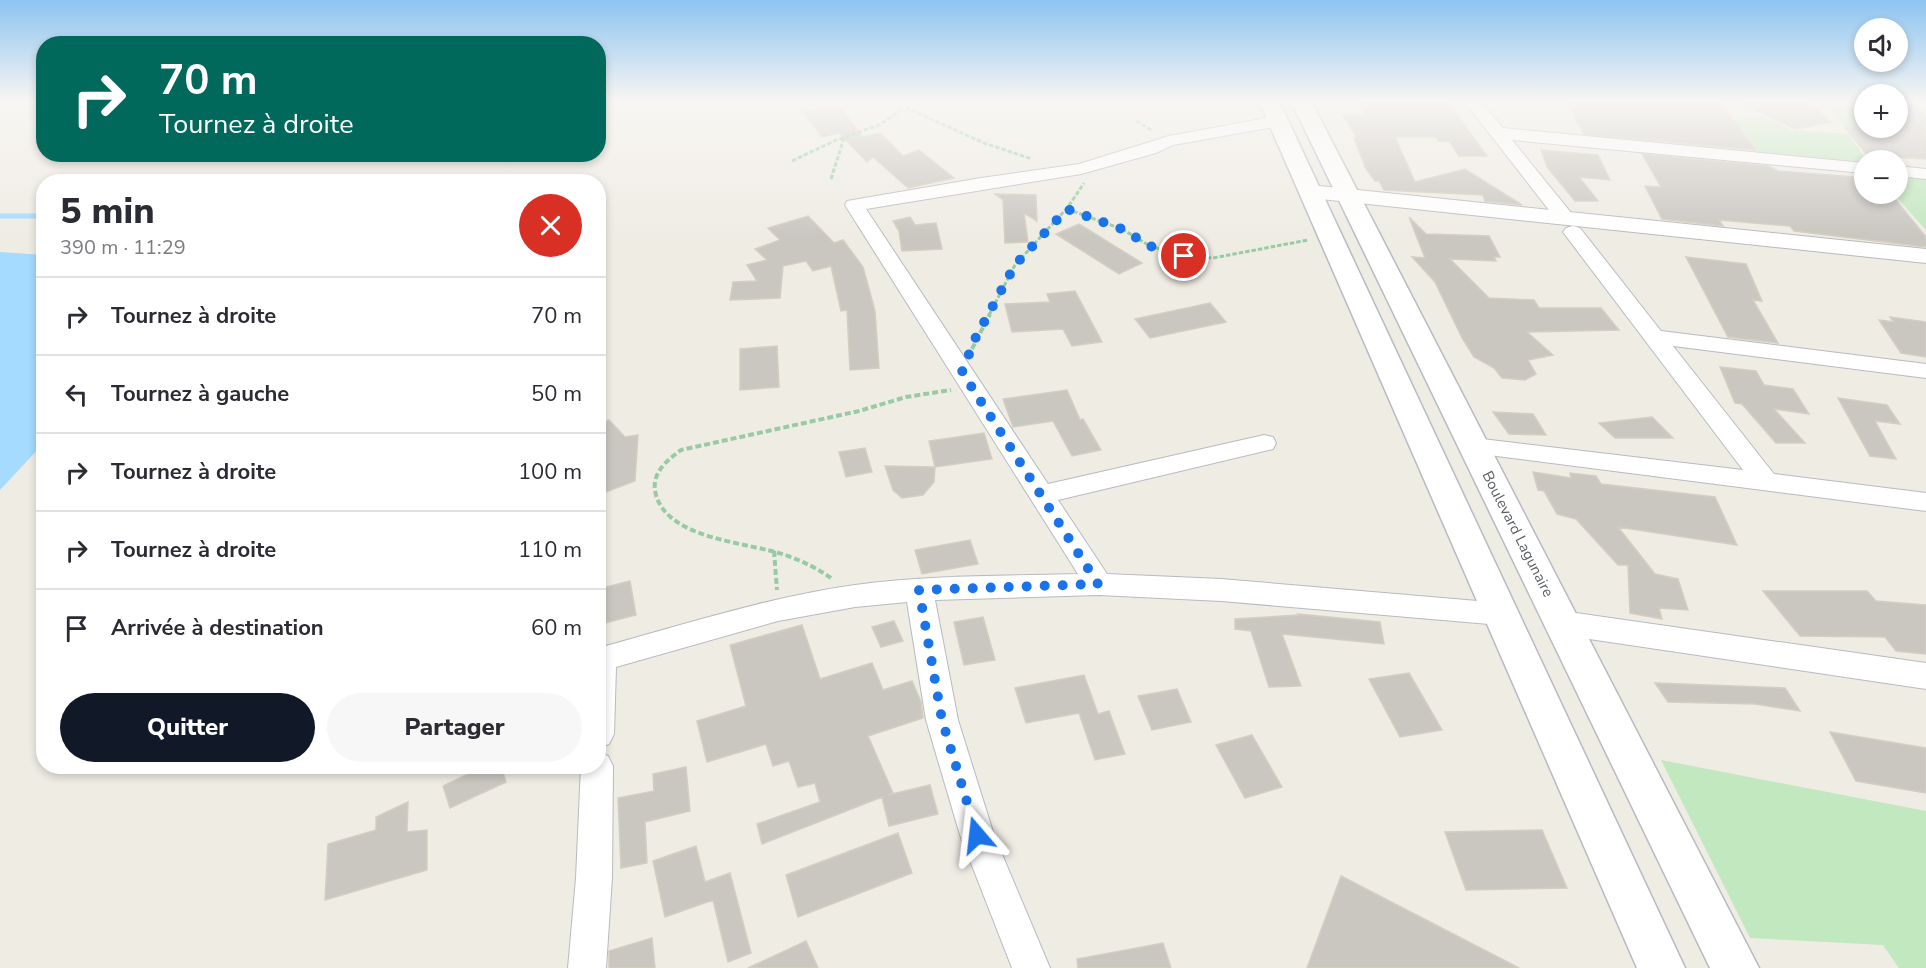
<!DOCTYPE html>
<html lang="fr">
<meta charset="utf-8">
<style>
:root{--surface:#fff;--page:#f7f7f7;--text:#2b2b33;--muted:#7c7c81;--line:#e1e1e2;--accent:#111827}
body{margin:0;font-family:"Nunito Sans",sans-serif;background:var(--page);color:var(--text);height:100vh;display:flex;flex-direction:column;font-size:22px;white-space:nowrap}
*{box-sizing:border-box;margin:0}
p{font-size:20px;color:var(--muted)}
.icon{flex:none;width:33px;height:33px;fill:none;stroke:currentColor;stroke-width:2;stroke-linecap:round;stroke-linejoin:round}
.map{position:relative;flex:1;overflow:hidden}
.details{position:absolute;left:36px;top:174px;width:570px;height:600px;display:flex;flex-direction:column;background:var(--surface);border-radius:24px;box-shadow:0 3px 9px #0003}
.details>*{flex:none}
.banner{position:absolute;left:36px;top:36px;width:570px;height:126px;border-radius:24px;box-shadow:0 3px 9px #0003;background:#00695c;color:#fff;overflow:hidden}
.controls{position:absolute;left:1854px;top:18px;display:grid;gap:12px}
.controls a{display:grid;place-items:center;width:54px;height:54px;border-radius:50%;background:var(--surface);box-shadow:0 3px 9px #0003;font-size:30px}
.pin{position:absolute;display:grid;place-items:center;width:51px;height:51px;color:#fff;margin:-26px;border:3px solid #fff;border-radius:50%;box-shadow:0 2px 6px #0007}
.me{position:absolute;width:66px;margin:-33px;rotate:343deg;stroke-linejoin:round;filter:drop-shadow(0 0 4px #0008)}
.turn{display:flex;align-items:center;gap:21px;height:126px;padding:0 24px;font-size:27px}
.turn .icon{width:78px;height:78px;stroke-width:2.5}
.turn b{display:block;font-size:42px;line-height:51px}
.round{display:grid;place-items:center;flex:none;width:63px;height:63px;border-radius:32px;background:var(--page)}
.summary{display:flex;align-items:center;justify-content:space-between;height:102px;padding:0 24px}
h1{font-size:36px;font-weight:800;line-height:45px}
.action{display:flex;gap:12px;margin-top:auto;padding:12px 24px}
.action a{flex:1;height:69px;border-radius:36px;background:var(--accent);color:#fff;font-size:24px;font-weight:800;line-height:69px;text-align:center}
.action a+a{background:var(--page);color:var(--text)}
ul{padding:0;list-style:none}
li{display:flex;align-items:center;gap:18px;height:78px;padding:0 24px;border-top:2px solid var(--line)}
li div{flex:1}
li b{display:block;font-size:22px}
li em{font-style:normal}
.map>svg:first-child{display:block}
.green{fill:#c1e8bf}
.water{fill:#a4dbff}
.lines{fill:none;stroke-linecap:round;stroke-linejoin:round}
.stream{stroke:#a4dbff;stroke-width:5}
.building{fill:#cac7c1;stroke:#d4cec2;stroke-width:1.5}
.minor-casing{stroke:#b7babf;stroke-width:2}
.tertiary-casing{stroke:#b7babf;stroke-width:2}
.secondary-casing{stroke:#b7bbc1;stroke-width:3}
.path-far1{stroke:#98caa4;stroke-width:3;stroke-dasharray:4.5 2;stroke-linecap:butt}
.path{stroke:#98caa4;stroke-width:4;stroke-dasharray:6 3;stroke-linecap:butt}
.minor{fill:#fff;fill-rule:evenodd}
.tertiary{fill:#fff;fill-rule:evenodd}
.secondary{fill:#fff;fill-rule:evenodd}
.route{stroke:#1a73e8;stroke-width:10;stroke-dasharray:0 18}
.labels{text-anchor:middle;stroke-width:6;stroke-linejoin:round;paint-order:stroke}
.street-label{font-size:15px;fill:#5c6065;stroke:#fff}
</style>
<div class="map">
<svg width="1926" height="968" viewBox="0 0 1926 968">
<rect width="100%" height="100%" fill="#efece4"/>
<path class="green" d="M1823,101H1855L1864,112V128H1875L1877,130L1846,127Z
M1763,116L1792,130L1848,134L1867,160H1864V164L1762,156L1734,120Z
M1898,176L1926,179V230L1894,194H1898Z
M1661,760L1926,811V968H1899L1883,945L1750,938Z"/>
<path class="water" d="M0,252L44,255L43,444L0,490Z"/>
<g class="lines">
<path class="stream" d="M0,216H44"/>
</g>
<path class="building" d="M1356,101H1447L1487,156H1459L1449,141H1438L1436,137H1395L1415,182L1465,169L1522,205L1485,201L1483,195L1384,190L1379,181H1375L1366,169L1354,138H1357L1343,115H1366Z
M1566,101H1719L1756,150L1584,134Z
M1736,101H1807L1831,122L1795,129Z
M1898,101L1913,103L1926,116V159L1868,156L1845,128H1898Z
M839,105L862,137L880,133L903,156L919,150L954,178L908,188L873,157L867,162L839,133L822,137L803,112Z
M1541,150L1598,155L1610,180L1579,177L1598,201H1575L1547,167Z
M1642,154L1768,166L1778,171L1855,177L1864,188V194H1891L1926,237V247L1794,231L1790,226L1719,220L1723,226L1662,219L1645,186L1661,187Z
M995,194L1036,195L1037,221L1024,213L1028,242L1005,243L1003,200Z
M808,216L834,243L843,240L863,267L875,311L879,368L850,370L847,310L841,311L831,266L813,271L806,261L783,266L780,298L730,300L733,282L757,281L747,265L767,260L755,249L780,240L768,228Z
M910,217L915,225L936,223L942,249L902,251L899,231L893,221Z
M1409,217L1426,234L1489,236L1500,257H1494L1496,261L1450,259L1489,298L1534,300L1539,308H1601L1619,330L1527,332L1553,355L1528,360L1536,374L1525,380L1502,378L1494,368L1474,357L1462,338L1435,282L1412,257L1425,258Z
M1079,224L1142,263L1119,274L1056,234Z
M1686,257L1746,264L1762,301L1753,300L1778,343L1728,337Z
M1075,291L1102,342L1072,346L1063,329L1012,332L1005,304L1050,302L1047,294Z
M1210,303L1226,322L1150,338L1135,319Z
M1890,317L1926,322V357L1901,353L1879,320L1894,322Z
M777,346L779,387L740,390V349Z
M1720,367L1756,371L1764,385L1793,389L1809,414L1774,409L1805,443H1776L1742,404L1735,403Z
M1067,390L1080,420L1083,419L1101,450L1072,456L1053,421L1013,427L1003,399Z
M1838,398L1887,405L1900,424L1875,421L1896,459L1870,456Z
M1493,412L1533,414L1546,435L1509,434Z
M1652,417L1673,438H1615L1599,423Z
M609,420L625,437L638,435L635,481L598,495V425Z
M984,433L992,459L935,467L929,441Z
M865,448L872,472L846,477L839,452Z
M885,466L935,467L934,482L923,495L902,498L893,490Z
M1533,472L1571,478L1570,473L1596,476L1601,484L1715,497L1737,545L1618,527L1655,574L1678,579L1688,610L1659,608L1662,619L1630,613L1628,565H1618L1576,519L1557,514L1544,491L1538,490Z
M970,540L978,564L922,574L915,550Z
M630,581L636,615L601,624L598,589Z
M1763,591H1867L1876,601L1926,605V654L1896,651L1885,637L1800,636Z
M1298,614L1380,622L1384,644L1282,634L1301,686L1269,687L1251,631L1235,629V619L1299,615Z
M983,617L995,660L964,665L954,622Z
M894,621L903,641L881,647L872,627Z
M802,625L820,679L872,663L883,690L912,681L921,702L923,718L868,736L893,793L888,795L930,785L938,814L889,826L882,797L762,844L757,824L820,802L815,783L798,787L789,761L773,766L766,744L707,762L697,721L746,706L730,645Z
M1409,673L1442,730L1400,737L1369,679Z
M1084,675L1098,714L1109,711L1125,754L1095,760L1079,713L1026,723L1015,688Z
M1655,683L1785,688L1800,711L1755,704L1668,702Z
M1177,689L1191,722L1152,730L1138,696Z
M1830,732L1926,748V793L1856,781Z
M1252,735L1282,787L1245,798L1216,745Z
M485,766H501L506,782L450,808L443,786Z
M686,767L690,811L645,822L647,863L621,868L618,798L654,791L653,774Z
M408,802L407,832L427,830V870L325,900L328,844L376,830V817Z
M1542,830L1567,888L1466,890L1445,832Z
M898,833L912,873L798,917L786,875Z
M696,846L705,882L730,873L751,953L728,962L713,900L665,917L653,861Z
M1341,876L1519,968H1307Z
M652,938L655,968H609V951Z
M806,941L818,968H748Z
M1163,943L1171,968H1078L1077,959Z"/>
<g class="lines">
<g class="minor-casing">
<path id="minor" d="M1464,101H1480L1503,128L1864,163V173L1512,140L1576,219L1573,223H1559Z
M1278,116L1284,117L1286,121L1284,125L1173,145L1156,153L1081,174L866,209L1048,484L1264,435L1273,437L1276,443L1273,449L1058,500L1107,574L1221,579L1501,603L1511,606L1515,614L1511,622L1501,625L1221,601L1099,595L935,600L958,720L994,835L1050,968H1012L960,835L926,720L907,602L855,607L778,621L616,667L614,734L609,744L598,748V648C683,625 768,597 855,585C928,575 1004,576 1078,574L845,205L847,201L981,178L1079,164L1169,136Z
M1898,166L1926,169V179L1898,176Z
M1573,226L1580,228L1661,331L1926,364V378L1673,346L1774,474L1926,493V511L1465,452L1462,446L1465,440L1474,438L1743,470L1563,232L1566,228Z
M1562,611L1926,663V689L1562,635L1552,631L1548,623L1552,615Z
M598,752L608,756L613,766L612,878L606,968H568L576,878L581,766H598Z"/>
</g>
<g class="tertiary-casing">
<path id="tertiary" d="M1310,185L1926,249V263L1302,197L1299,192L1302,187Z"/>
</g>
<g class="secondary-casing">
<path id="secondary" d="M1259,101H1279L1685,968H1637Z
M1291,101H1311L1759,968H1710Z"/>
</g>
<path class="path-far1" d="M900,105L984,143L1032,159
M1136,121L1153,131
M792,161L834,141L879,125L901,110L900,105L895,101
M831,179L844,138
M1067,209L1122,229L1150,246L1184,256L1213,258L1308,240
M989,315L1015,265L1068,207L1084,183"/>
<path class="path" d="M972,349L990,314
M774,551L777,590
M831,578C817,568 802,561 785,555C748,542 669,540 656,495C650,474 666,461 681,450L859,411L906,397L951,390"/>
<use href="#minor" class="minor"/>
<use href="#tertiary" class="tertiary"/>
<use href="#secondary" class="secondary"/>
</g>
<linearGradient id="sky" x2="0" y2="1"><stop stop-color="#8dc4f1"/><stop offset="0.43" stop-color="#f8f6f3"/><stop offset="1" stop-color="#f8f6f3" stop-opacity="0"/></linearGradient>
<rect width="1926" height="236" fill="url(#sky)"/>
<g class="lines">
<path class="route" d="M977,835L942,720L919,590L1098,584L962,372L975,339L1015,265L1067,209L1122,229L1150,246L1184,256"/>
</g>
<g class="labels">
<g class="street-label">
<text transform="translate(1518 534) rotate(63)" y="5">Boulevard Lagunaire</text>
</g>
</g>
</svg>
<div class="controls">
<a><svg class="icon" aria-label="sound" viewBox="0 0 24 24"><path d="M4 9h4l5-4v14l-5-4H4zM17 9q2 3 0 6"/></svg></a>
<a>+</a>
<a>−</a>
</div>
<div class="pin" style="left:1184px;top:256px;background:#d93025"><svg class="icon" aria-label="arrive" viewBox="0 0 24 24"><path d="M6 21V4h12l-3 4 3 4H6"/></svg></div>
<svg class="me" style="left:977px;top:835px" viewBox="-20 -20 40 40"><path d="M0-17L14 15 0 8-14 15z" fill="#1a73e8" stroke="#fff" stroke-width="4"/></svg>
<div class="banner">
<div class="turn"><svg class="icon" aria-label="right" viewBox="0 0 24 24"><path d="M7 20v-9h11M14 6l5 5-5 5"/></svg><div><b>70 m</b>Tournez à droite</div></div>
</div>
<section class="details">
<div class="summary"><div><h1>5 min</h1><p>390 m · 11:29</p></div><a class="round" style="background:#d93025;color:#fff"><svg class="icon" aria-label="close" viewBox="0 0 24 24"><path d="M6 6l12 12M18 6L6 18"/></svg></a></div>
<ul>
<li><svg class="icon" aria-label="right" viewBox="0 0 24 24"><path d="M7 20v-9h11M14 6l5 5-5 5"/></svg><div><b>Tournez à droite</b></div><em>70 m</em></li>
<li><svg class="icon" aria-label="left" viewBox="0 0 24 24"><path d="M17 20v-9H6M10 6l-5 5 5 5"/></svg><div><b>Tournez à gauche</b></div><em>50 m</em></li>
<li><svg class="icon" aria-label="right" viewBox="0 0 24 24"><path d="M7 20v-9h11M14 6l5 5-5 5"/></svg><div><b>Tournez à droite</b></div><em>100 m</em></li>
<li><svg class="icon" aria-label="right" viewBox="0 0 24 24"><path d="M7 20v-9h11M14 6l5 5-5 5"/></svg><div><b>Tournez à droite</b></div><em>110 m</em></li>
<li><svg class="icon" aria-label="arrive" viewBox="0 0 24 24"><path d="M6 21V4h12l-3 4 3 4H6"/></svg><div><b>Arrivée à destination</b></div><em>60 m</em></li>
</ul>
<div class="action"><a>Quitter</a><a>Partager</a></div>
</section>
</div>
